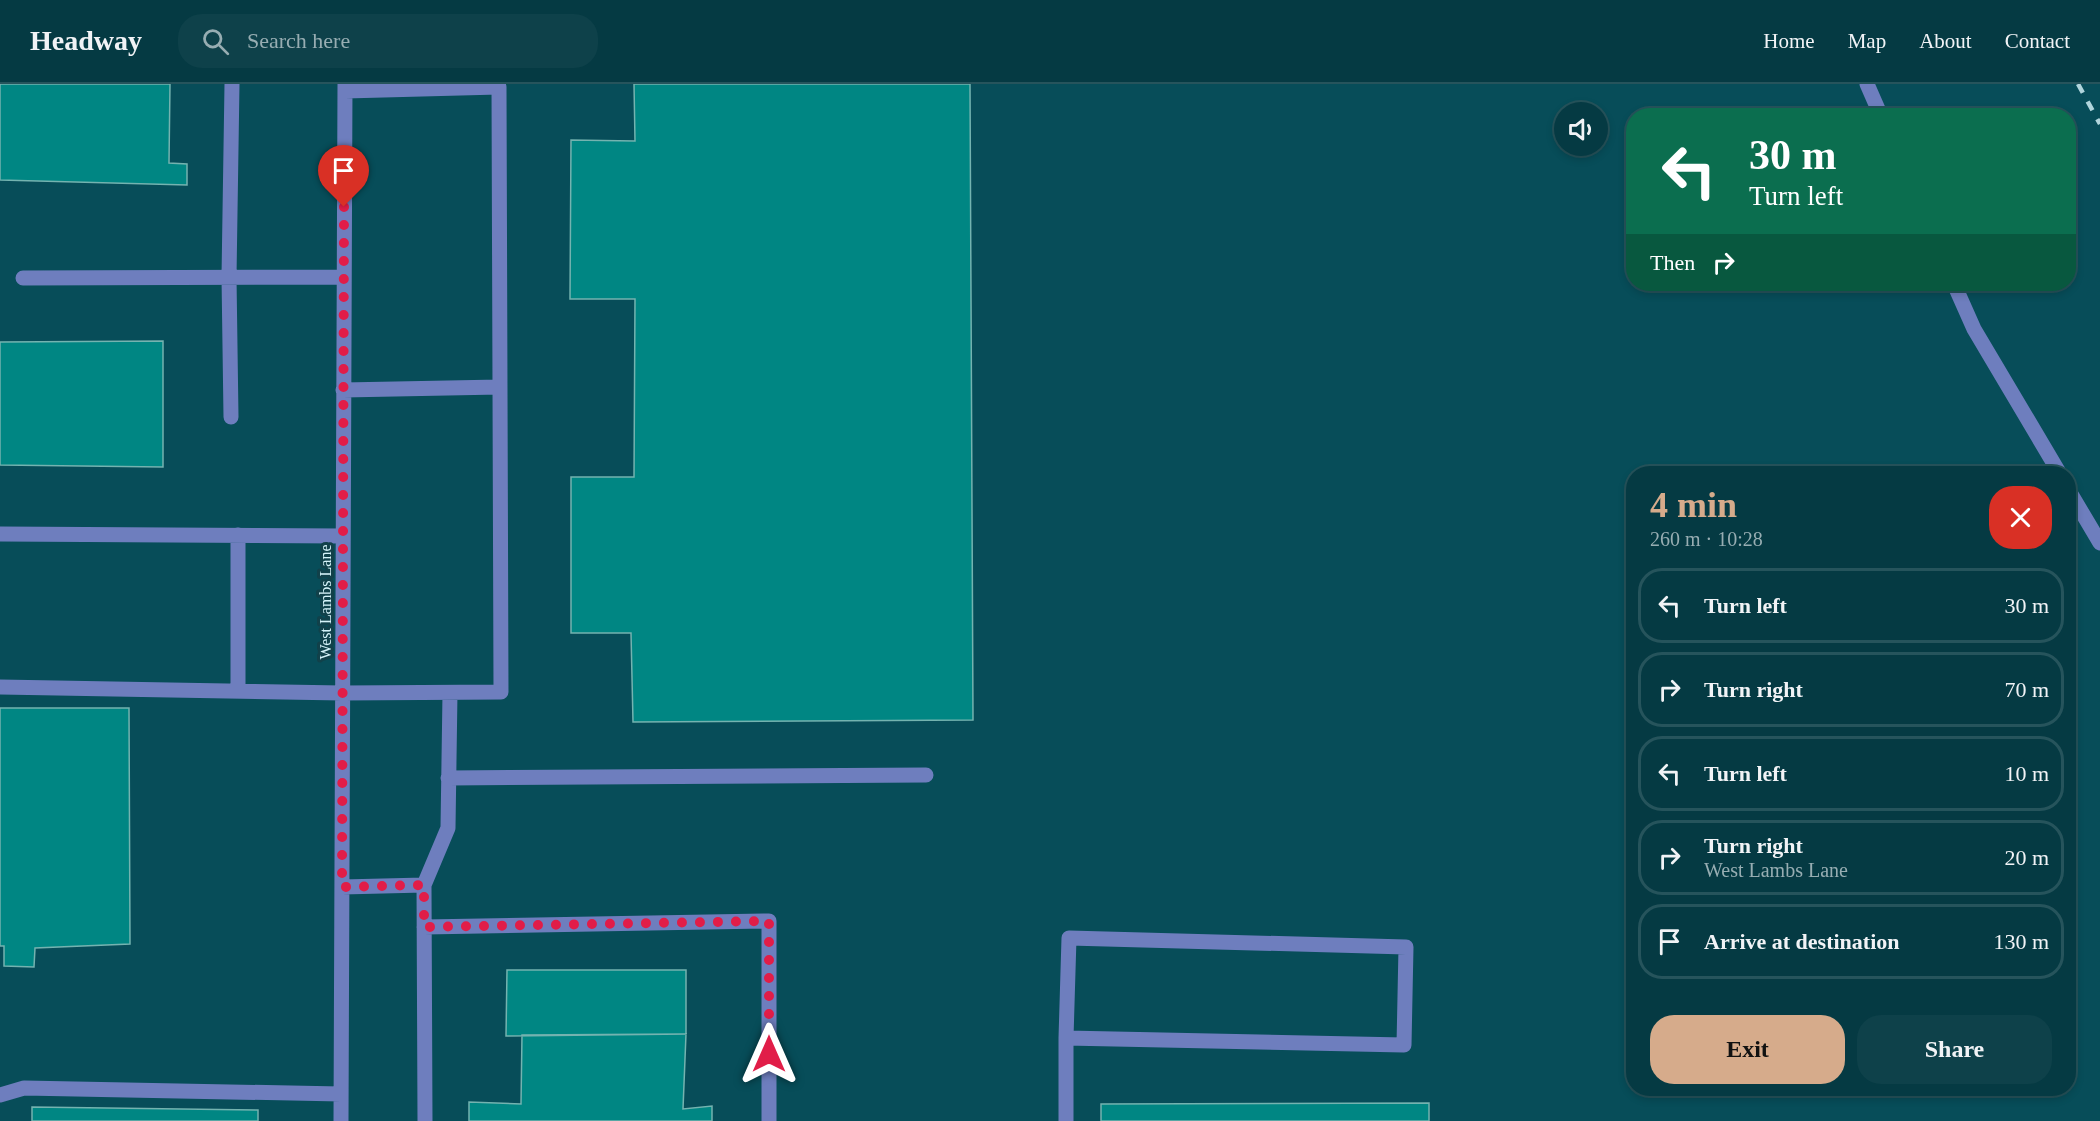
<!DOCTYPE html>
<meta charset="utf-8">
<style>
:root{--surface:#053a43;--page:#0e414a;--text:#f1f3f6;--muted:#97adb2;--line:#26545c;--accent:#d6ab8b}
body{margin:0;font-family:"Times New Roman",serif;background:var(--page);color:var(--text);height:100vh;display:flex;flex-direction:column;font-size:22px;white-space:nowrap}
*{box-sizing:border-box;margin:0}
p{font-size:20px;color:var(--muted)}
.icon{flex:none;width:33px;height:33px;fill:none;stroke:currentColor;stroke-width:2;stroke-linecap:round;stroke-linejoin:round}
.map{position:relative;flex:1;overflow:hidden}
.details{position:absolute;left:1626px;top:382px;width:450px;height:630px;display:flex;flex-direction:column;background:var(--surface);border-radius:24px;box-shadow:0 3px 9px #0003,0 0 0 2px var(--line)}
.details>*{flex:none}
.top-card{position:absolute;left:1626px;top:24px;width:450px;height:183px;border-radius:24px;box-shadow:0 3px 9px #0003,0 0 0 2px var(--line);background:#0b6e4f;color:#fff;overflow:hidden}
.fabs{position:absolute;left:1554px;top:18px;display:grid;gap:12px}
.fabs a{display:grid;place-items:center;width:54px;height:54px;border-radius:50%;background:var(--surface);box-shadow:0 3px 9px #0003,0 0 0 2px var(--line);font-size:30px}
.pin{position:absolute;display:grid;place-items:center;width:51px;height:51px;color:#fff;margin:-62px -26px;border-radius:50% 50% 50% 0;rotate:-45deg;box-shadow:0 0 6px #0007}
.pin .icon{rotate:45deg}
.me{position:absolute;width:66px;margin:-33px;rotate:0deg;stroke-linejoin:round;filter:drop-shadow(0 0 4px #0008)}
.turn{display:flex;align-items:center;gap:21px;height:126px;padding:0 24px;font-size:27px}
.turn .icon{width:78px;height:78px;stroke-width:2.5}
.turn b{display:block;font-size:42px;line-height:51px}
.then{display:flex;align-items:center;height:57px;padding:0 24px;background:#0003;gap:12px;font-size:22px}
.round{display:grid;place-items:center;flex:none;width:63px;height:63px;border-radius:24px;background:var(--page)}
.overview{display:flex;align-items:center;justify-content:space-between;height:102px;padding:0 24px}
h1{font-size:36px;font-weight:800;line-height:45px;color:var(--accent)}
.primary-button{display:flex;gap:12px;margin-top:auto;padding:12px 24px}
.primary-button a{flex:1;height:69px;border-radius:24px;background:var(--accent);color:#111;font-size:24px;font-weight:800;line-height:69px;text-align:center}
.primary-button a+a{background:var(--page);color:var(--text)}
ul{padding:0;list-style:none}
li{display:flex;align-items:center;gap:18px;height:75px;margin:0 12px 9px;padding:0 12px;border:3px solid var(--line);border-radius:24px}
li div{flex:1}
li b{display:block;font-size:22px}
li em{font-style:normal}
header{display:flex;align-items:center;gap:36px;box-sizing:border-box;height:84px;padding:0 30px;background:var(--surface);border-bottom:2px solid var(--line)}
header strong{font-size:28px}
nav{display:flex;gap:33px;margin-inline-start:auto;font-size:21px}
.search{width:420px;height:54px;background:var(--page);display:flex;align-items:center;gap:15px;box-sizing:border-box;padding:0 21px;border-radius:24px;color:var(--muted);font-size:22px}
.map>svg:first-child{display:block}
.building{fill:#008683;stroke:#74b3b0;stroke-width:1.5}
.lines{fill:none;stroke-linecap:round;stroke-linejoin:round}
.minor{stroke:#6e7ebe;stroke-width:15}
.rail{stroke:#b0d5dc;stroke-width:4.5;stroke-dasharray:10 10;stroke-linecap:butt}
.route{stroke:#e11d48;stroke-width:10;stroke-dasharray:0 18}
.labels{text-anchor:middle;stroke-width:6;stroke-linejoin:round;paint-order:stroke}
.street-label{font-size:16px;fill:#d5f3f9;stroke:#11414a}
</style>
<header>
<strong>Headway</strong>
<div class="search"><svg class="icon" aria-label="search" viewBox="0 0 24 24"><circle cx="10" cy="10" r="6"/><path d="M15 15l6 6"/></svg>Search here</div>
<nav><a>Home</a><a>Map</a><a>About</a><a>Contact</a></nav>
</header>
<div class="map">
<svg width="2100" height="1037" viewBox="0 0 2100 1037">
<rect width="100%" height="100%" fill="#074d59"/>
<path class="building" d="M0,0H170L169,79L187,80V101L0,96Z
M634,0H970L973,636L633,638L631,549H571V393H634L635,215H570L571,56L635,57Z
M163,257V383L0,381V258Z
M0,624H129L130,860L35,864L34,883L4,882V862H0Z
M507,886H686V950L506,952Z
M686,950L683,1025L712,1022V1037H469V1018L521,1020L522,951Z
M1429,1019V1037H1101V1020Z
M32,1023L258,1026V1037H32Z"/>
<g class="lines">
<path class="minor" d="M1867,0L1881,32
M23,194L344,193
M1954,200L1974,245L2060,390
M343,306L500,303
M231,333L229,193L232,0
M2068,405L2100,459
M0,450L343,452
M238,451V607
M0,603L342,609L501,608L499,3L345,7
M448,694L926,691
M424,801L448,744L450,609
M342,803L424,801L425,1037
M424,843L769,837V1037
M1066,954L1069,854L1406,863L1404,961L1066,954V1037
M0,1011L24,1004L341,1010
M341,1037L345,0"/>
<path class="rail" d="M2078,0L2100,40"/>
</g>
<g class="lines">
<path class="route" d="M344,123L342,803L424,801V843L769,837V970"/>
</g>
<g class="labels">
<g class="street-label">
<text transform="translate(325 518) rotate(-90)" y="6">West Lambs Lane</text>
</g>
</g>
</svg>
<div class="fabs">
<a><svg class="icon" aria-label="sound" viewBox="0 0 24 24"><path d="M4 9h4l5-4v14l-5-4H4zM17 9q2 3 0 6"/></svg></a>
</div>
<div class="pin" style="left:344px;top:123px;background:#d93025"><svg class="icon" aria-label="arrive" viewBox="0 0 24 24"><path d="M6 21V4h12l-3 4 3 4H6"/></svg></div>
<svg class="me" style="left:769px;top:970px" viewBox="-20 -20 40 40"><path d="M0-17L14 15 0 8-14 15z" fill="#e11d48" stroke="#fff" stroke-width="4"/></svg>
<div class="top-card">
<div class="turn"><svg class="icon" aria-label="left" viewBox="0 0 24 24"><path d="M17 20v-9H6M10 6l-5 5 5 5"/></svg><div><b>30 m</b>Turn left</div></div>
<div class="then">Then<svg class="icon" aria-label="right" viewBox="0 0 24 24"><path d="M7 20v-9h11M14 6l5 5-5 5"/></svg></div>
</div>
<section class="details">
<div class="overview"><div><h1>4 min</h1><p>260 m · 10:28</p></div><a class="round" style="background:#d93025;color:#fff"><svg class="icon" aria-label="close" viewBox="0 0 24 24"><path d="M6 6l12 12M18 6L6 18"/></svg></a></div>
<ul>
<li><svg class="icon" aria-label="left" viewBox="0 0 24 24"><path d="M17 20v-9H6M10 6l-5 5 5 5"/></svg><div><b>Turn left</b></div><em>30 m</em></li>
<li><svg class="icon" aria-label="right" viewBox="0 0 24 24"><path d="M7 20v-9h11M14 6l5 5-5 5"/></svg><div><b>Turn right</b></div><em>70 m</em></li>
<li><svg class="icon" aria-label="left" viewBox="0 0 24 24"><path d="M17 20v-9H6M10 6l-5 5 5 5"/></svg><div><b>Turn left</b></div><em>10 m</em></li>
<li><svg class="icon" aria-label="right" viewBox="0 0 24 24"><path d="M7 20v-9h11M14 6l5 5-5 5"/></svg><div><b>Turn right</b><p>West Lambs Lane</p></div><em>20 m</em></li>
<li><svg class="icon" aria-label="arrive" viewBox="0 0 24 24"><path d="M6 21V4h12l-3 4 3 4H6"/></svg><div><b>Arrive at destination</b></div><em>130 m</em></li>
</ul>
<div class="primary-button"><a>Exit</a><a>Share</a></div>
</section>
</div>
